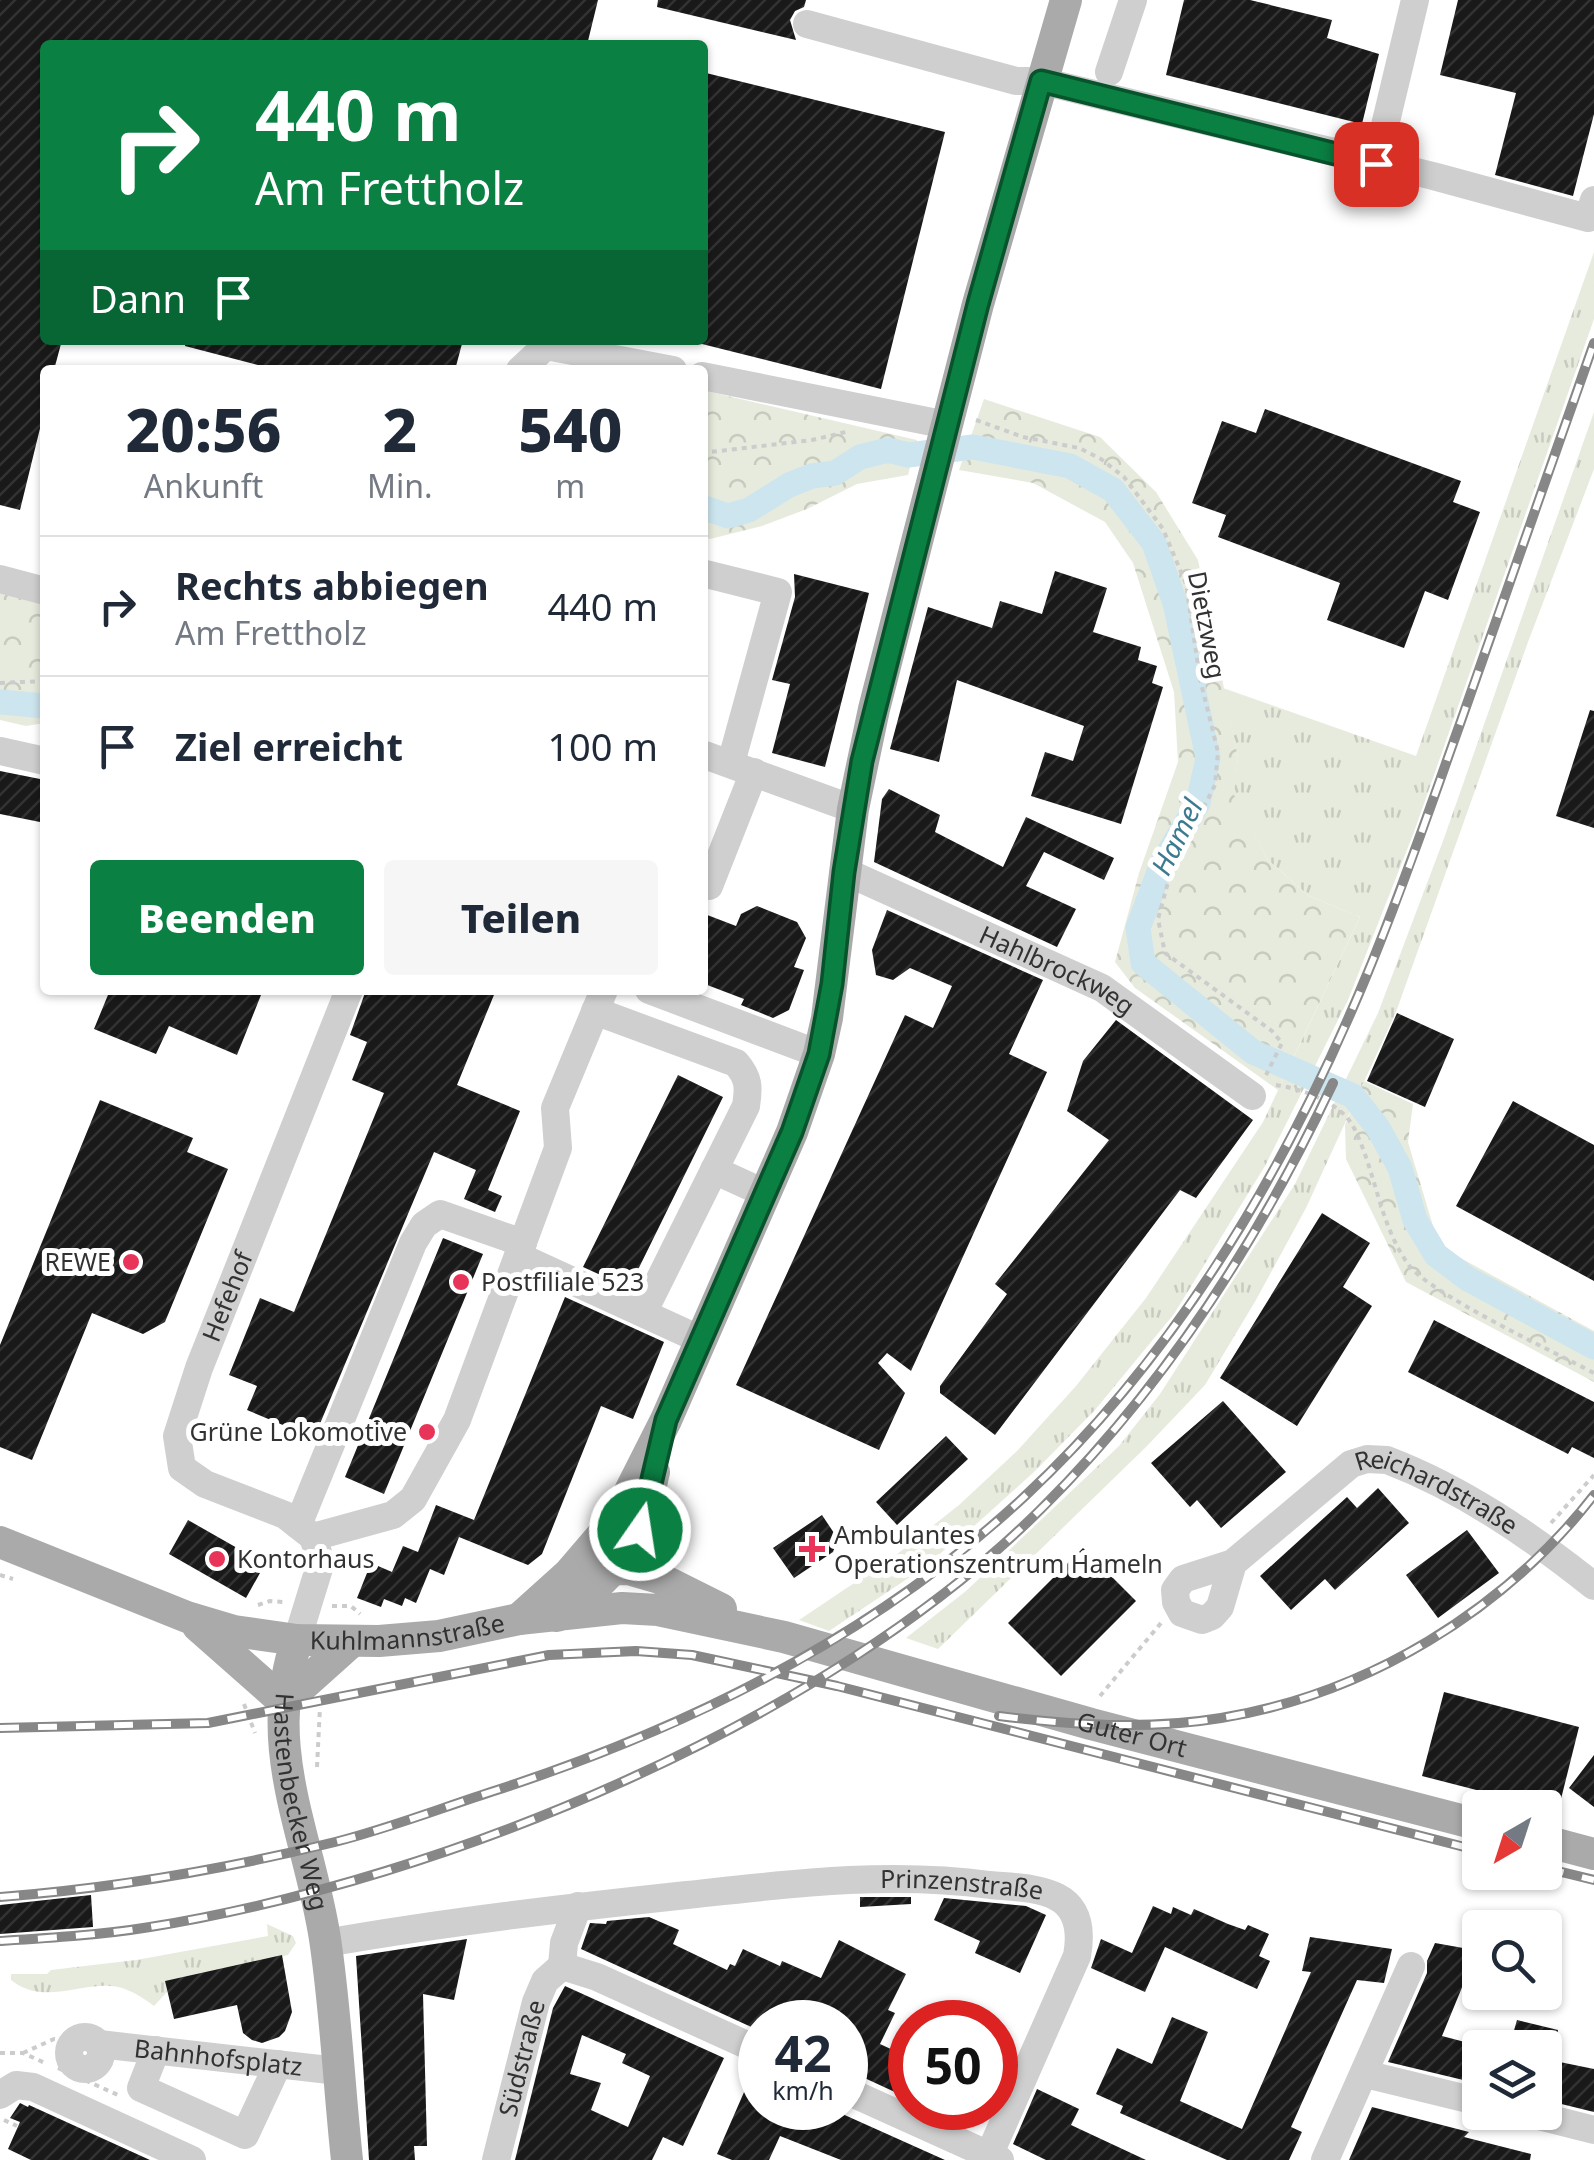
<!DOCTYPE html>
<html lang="de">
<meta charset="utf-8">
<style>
:root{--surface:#fff;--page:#f6f6f7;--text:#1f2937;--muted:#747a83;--line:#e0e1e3;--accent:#0b8043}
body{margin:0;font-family:"Noto Sans",sans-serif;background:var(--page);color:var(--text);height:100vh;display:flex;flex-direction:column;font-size:38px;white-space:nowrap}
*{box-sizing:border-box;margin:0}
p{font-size:32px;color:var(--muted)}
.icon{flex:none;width:55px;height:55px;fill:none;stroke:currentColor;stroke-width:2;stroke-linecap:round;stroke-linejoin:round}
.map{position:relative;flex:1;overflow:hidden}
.sheet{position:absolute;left:40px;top:365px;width:668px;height:630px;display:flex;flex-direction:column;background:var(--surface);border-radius:10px;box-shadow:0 2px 8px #0004}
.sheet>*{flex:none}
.top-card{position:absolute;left:40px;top:40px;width:668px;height:305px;border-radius:10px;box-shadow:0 2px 8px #0004;background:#0b8043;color:#fff;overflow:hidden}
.needle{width:65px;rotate:219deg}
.controls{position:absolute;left:1462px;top:1790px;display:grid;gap:20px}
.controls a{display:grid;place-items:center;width:100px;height:100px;border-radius:10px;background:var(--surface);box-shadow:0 2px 8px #0004;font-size:50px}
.speed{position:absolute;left:738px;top:2000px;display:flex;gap:20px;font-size:50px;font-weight:700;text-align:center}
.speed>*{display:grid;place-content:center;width:130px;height:130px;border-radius:50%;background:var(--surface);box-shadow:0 2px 8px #0004;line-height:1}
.speed small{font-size:25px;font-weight:400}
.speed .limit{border:15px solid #d22;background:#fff;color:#111}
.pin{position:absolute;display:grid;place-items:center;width:85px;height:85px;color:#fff;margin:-42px;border-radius:20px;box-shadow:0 5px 15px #0006}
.me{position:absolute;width:110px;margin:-55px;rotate:13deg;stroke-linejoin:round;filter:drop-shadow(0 0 8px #0008)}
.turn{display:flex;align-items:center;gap:35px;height:210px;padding:0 50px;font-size:45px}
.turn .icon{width:130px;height:130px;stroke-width:2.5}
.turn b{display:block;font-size:70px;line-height:85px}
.then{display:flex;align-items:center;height:95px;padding:0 50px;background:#0003;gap:20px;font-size:38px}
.eta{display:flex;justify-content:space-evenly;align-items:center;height:170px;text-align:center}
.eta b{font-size:60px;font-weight:800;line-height:70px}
.cta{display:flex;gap:20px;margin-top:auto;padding:20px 50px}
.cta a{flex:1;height:115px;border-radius:10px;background:var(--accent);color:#fff;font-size:40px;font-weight:800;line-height:115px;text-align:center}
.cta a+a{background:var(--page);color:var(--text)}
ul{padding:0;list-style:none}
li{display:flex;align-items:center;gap:30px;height:140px;padding:0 50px;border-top:2px solid var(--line)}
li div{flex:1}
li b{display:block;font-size:38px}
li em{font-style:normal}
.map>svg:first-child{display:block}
.grass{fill:url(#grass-tufts)}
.forest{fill:url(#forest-crowns)}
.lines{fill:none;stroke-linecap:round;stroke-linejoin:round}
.canal{stroke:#cde5ee;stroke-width:25}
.building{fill:url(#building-hatch);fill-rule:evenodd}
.path{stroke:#ccc;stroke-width:4;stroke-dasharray:5 5;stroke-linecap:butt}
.minor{stroke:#cfcfcf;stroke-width:28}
.major{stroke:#aaa;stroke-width:32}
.rail-casing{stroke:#878787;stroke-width:10}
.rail{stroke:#fff;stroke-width:6;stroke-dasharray:19;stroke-linecap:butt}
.route-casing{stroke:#07532c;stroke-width:25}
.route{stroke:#0b8043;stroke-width:18}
.poi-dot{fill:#e83458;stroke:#fff;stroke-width:4}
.labels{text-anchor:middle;stroke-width:10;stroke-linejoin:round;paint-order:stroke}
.street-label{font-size:25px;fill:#323232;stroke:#fff}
.poi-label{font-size:25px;fill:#323232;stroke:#fff;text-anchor:start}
.water-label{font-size:28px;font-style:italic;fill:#3b7a90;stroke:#fff}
</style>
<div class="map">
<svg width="1594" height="2160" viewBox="0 0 1594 2160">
<defs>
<pattern id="grass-tufts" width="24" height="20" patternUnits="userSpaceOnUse" patternTransform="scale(2.5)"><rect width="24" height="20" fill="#e7ebdd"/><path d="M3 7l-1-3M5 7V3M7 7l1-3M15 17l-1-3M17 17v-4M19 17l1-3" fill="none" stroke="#c7cabe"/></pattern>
<pattern id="forest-crowns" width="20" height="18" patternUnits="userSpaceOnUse" patternTransform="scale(2.5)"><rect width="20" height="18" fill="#e7ebdd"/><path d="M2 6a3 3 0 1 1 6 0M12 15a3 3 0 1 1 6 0" fill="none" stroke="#c7cabe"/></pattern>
<pattern id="building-hatch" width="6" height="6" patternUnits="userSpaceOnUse" patternTransform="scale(2.5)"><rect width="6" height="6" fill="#191919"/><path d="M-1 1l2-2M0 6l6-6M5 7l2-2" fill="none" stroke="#323232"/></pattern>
</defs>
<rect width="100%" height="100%" fill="#fff"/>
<path class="grass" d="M1594,252V319L1414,832L1348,1000L1265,1166L1174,1314L1095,1410L1034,1472L973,1527L916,1573L829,1631L799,1620L896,1555L959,1505L1017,1451L1076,1386L1146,1298L1263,1122L1360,917L1309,896L1267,859L1233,795L1238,758L1223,688L1416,756Z
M1594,412V469L1528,642L1396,1012L1306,1208L1256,1300L1205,1385L1146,1447L938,1649L906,1638L966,1591L1119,1446L1160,1394L1295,1184L1378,1013L1443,841Z
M267,1924L293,1936L296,1943L288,1955L166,1981L167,1992L154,2006C142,1997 127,1987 111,1986C77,1984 42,2005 11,1980V1974H47L51,1970L136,1960L268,1936Z"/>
<path class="forest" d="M702,390L917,440L908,475L857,484L807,509L762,526L710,539L703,536Z
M984,399L1100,437L1156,492L1198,560L1238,758L1234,795L1267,859L1309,896L1360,917L1278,1090L1135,988L1115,962L1139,873L1178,762L1174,692L1133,563L1105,522L1033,483L959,470Z
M0,589L45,600V723L26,726L0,720Z
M1364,1081L1413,1104L1408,1142L1436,1236L1446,1250L1594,1331V1382L1406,1282L1346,1159L1345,1125Z"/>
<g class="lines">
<path class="canal" d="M702,507L728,516L749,510L789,485L812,476L835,473L860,457L888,450L908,455L973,447L1070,466L1113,490L1154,543L1175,603L1208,758L1198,803L1162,864L1138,928L1143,963L1253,1052L1353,1096L1378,1128L1400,1168L1415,1220L1436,1255L1468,1279L1594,1347
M0,702L45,706"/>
</g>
<path class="building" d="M0,0H598L587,45H45V340H62L54,370H45V408L20,510L0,505Z
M658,0H806L804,7L795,11L790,20L796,40L657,7Z
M1184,0H1250L1332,20L1327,38L1379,54L1362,124L1166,75Z
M1458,0H1594V114L1573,196L1495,175L1516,93L1440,75Z
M702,72L945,132L881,389L702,344Z
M186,340H463L455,370H277L185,346Z
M1265,409L1461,481L1453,502L1480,512L1448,600L1425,591L1404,648L1327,620L1340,583L1218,537L1226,515L1192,503L1222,421L1256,433Z
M1055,571L1107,588L1093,632L1141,647L1138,660L1157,666L1152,683L1163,687L1121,824L1031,796L1045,752L1073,761L1084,726L957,680L939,762L890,749L928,607L992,628L1000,601L1042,614Z
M794,574L869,593L825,767L772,753L790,684L772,680L795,597Z
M1590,710L1594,711V828L1556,816Z
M0,771L45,780V823L0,814Z
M889,789L940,815L935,832L1003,867L1026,817L1114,858L1104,880L1044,852L1026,886L1076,909L1057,947L874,862L882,799Z
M757,906L797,922L806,938L794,967L804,970L789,1010L773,1018L741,1005L744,999L702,983V913L736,926L741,914Z
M887,910L1043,980L1009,1054L1047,1072L911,1371L887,1353L878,1363L905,1393L879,1450L736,1385L905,1015L933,1028L952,986L910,968L893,980L876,975L872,950Z
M110,990H263L237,1055L169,1026L156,1054L94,1029Z
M366,990H496L457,1085L520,1111L488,1190L502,1196L495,1212L464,1199L476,1170L434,1152L314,1438L247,1410L257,1386L229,1375L260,1298L294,1312L384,1093L352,1080L367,1042L350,1035Z
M1397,1013L1454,1039L1425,1107L1367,1081Z
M1116,1020L1253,1120L1196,1198L1180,1190L995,1435L940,1393V1386L1007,1294L995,1284L1109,1140L1067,1111L1083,1061Z
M678,1075L723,1097L629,1288L583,1267Z
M100,1100L193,1138L187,1152L228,1169L165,1322L143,1334L92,1313L32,1460L0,1447V1345Z
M1513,1101L1594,1145V1281L1456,1206Z
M1322,1213L1370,1243L1343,1287L1372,1306L1297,1426L1220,1378Z
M443,1238L483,1254L384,1494L345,1477Z
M565,1297L664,1342L633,1419L601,1406L542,1554L528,1565L459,1537L444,1575L430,1569L416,1603L405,1598L402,1606L384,1599L381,1607L357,1598L371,1563L392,1572L403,1546L418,1552L436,1505L474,1520Z
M1434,1320L1594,1402V1458L1572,1447L1568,1454L1408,1372Z
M1223,1401L1286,1472L1221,1528L1197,1500L1190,1507L1151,1463Z
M946,1436L968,1459L897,1525L876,1502Z
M1378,1488L1409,1523L1335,1590L1325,1579L1291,1610L1260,1576L1347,1497L1357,1508Z
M822,1515L838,1539L833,1552L794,1578L773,1548Z
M188,1520L265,1564L246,1598L169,1554Z
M1467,1530L1499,1573L1438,1618L1406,1575Z
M1083,1548L1136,1601L1061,1676L1008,1623Z
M1444,1692L1579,1727L1558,1811L1422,1776Z
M1594,1755V1807L1569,1788Z
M91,1895L93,1927L0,1934V1905Z
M860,1897H911V1904L860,1907Z
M944,1898L1026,1906L1046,1915L1020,1973L975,1953L980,1941L934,1920Z
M1153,1906L1171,1914L1173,1907L1191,1915L1194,1909L1228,1924L1245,1930L1248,1925L1269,1934L1259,1956L1270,1961L1257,1989L1165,1947L1145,1992L1091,1968L1101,1939L1132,1953Z
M649,1917L679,1930L673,1944L727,1970L730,1964L735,1966L743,1949L780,1966L782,1961L821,1978L839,1940L906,1974L888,2010L895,2013L880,2044L910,2058V2099L845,2069V2022H760V2031L581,1949L590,1923L606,1924L607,1921Z
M1310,1937L1392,1949L1384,1983L1357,1980L1291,2127L1302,2132L1289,2160H1227L1120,2113L1123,2106L1096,2094L1117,2048L1152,2064L1172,2017L1208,2032L1180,2101L1242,2129L1311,1972L1302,1971Z
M467,1939L454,2000L423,1994L427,2146H414L415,2160H369L356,1956Z
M1435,1943L1480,1951V1969L1470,1968L1442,2036L1480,2046V2084L1388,2062L1427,1973V1961Z
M282,1955L292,2012L285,2031L279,2037L262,2043L252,2040L243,2033L237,2005L174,2019L165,1981Z
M565,1986L724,2058L683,2146L663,2137L652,2160H515L553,2008ZM582,2035L626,2054L622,2063L650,2076L628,2127L591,2110L601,2083L570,2074Z
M1517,2020L1558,2030L1555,2048H1509Z
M1545,2059L1594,2069V2112L1545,2100Z
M755,2067L760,2068V2108H829L945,2160H841L780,2136L769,2160H732L717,2154Z
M1037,2089L1079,2109L1071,2125L1146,2160H1046L1013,2144Z
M20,2103L28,2107L29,2105L150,2160H31L8,2149L20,2122L10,2118Z
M1372,2107L1469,2132L1464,2137L1531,2154L1530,2160H1349Z"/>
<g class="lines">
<path class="path" d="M976,420L1023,437L1079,448L1101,459L1124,477L1163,529L1186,584L1200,679L1218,752L1215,785L1171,871L1158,919L1165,953L1272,1031L1282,1043L1266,1075
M702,453L812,440L846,432
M0,683L45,681
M1276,1085C1302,1089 1341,1102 1354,1128C1376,1172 1379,1223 1408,1264C1428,1293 1556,1353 1594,1373
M1551,1523L1594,1475
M0,1575L13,1579
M258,1605L270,1601L283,1602
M332,1606H351L360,1614
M1100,1696L1161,1623
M244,1704L255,1733
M317,1767L320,1707
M0,2053H23L45,2063
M23,2053L54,2039L75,2040
M58,2068L118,2095
M4,2120L17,2126"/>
<g class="minor">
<path d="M807,24L1016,81H1041L1433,176L1588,218L1594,200"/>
<path d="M1109,72L1133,0"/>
<path d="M1376,163L1415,0"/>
<path d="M520,370L546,346L673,370"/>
<path d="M702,376L947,425"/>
<path d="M702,573L778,592L731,763"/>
<path d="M0,579L45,591"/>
<path d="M0,751L45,761"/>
<path d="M702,754L853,809"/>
<path id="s1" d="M844,871L1102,988L1252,1096"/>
<path d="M709,886L754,772"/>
<path d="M649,990L819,1054"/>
<path d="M595,1011L736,1063C749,1078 749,1087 746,1106L643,1313"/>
<path d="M714,1170L764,1193"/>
<path d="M518,1256L699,1339"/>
<path d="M298,1525L413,1243L424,1225L440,1214L523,1243"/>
<path d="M313,1537L393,1515L413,1499L457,1420L558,1148L555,1108L604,990"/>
<path id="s2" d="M1233,1563L1220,1607L1212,1616L1202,1620L1182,1613L1176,1602L1175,1590L1183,1579L1233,1563L1351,1464L1367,1459L1387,1460C1463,1489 1531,1536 1594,1586"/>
<path id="s3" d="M297,1640L321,1562L313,1537L285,1515L205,1484L182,1468L177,1436L199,1368L349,990"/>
<path id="s4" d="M326,1943C445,1922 566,1908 687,1895C788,1884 888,1871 990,1885C1011,1887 1038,1887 1057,1897C1080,1909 1081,1934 1077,1956L987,2160"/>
<path d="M562,1966L597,1977L760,2051"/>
<path d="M562,1966L564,1943L578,1906"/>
<circle cx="85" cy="2053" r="16"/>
<path id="s5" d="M99,2044L338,2071"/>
<path d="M156,2050L141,2088L245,2135L278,2064"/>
<path d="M1365,2074L1480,2102"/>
<path d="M845,2090L1000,2160"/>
<path d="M0,2095L16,2085L33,2087L192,2160"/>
<path d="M1523,2112L1594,2130"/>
<path id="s6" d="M496,2160L536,2002L545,1981L562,1966"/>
<path d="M1325,2160L1411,1966"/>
</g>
<g class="major">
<path id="s7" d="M0,1542L187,1617L234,1631L297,1640L379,1641L439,1636L519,1619L622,1608L658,1610L784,1637L1091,1724L1480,1825"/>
<path d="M599,1570L628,1569L659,1578L721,1609"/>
<path d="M557,1616C588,1594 621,1568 638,1533C647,1515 649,1491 654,1472"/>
<path d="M519,1619L569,1574L616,1519L666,1420L792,1132L819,1054L827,1018L853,809L874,709L978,304L1066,0"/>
<path d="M198,1626L284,1702"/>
<path id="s8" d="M297,1640C260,1748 309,1835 325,1939C336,2012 339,2087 347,2160"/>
<path d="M284,1702L351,1642"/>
<path d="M1545,1841L1594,1854"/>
</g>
<g class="rail-casing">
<path id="rail" d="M999,1716C1071,1725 1148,1730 1221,1718C1367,1694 1504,1611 1594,1495
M0,1728L208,1723L549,1655L636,1651L692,1655L837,1686L1480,1851
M1545,1868L1594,1880
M0,1897C113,1888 226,1869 335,1842C390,1828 444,1807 497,1790C691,1727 874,1636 1024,1497C1178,1354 1289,1164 1368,972C1402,890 1431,805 1461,721C1505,595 1550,469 1594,343
M0,1941C50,1938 101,1935 150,1927C447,1879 827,1722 1041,1509C1165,1386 1259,1240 1333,1083"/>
</g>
<use href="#rail" class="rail"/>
</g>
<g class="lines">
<g class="route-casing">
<path id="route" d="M640,1530L666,1420L792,1132L819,1054L832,984L844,872L862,761L978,304L1041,81L1376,164"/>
</g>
<use href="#route" class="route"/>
</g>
<g class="poi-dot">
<circle cx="131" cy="1262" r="10"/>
<circle cx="461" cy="1282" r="10"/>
<circle cx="427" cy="1432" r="10"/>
<path d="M807 1534h10v10h10v10h-10v10h-10v-10h-10v-10h10z"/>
<circle cx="217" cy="1559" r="10"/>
</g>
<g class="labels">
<g class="street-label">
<text transform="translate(1207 625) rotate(79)" y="9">Dietzweg</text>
<text dy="9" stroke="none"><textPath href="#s1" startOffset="235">Hahlbrockweg</textPath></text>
<text dy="9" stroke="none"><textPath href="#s3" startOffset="438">Hefehof</textPath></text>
<text dy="9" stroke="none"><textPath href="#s2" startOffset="428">Reichardstraße</textPath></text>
<text dy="9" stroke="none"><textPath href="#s7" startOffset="425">Kuhlmannstraße</textPath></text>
<text dy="9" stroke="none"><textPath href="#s7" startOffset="1168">Guter Ort</textPath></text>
<text dy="9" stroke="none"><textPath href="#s8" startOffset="165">Hastenbecker Weg</textPath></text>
<text dy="9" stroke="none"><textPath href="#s4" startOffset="640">Prinzenstraße</textPath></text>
<text dy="9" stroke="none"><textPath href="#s5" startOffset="120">Bahnhofsplatz</textPath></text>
<text dy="9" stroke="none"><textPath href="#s6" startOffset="105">Südstraße</textPath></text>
</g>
<g class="poi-label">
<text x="111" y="1271" text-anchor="end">REWE</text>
<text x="481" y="1291">Postfiliale 523</text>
<text x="407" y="1441" text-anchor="end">Grüne Lokomotive</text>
<text x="834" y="1544">Ambulantes<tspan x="834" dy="29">Operationszentrum Hameln</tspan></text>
<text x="237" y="1568">Kontorhaus</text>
</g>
<g class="water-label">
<text transform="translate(1177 837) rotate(-64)" y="10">Hamel</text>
</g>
</g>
</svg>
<div class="controls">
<a><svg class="needle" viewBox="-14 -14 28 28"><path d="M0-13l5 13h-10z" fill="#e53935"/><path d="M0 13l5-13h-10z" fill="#747a83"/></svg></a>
<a><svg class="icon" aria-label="search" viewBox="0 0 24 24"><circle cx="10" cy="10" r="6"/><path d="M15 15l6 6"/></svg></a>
<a><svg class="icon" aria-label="layers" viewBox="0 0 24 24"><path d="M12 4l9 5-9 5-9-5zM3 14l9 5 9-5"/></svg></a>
</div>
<div class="speed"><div>42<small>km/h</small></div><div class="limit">50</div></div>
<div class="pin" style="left:1376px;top:164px;background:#d93025"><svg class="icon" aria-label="arrive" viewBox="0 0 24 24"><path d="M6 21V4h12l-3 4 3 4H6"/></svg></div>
<svg class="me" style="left:640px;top:1530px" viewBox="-20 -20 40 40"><circle r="17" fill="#0b8043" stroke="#fff" stroke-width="3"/><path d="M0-11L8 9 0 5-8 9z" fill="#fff"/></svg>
<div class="top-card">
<div class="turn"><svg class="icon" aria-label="right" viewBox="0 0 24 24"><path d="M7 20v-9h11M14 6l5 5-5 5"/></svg><div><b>440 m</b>Am Frettholz</div></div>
<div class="then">Dann<svg class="icon" aria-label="arrive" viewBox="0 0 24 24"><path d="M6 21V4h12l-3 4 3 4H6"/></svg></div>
</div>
<section class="sheet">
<div class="eta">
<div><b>20:56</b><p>Ankunft</p></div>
<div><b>2</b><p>Min.</p></div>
<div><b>540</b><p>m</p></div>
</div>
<ul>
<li><svg class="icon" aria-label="right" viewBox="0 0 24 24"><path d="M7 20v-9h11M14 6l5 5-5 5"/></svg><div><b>Rechts abbiegen</b><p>Am Frettholz</p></div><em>440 m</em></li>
<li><svg class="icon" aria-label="arrive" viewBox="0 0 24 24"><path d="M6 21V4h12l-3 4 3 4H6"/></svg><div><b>Ziel erreicht</b></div><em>100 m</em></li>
</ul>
<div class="cta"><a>Beenden</a><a>Teilen</a></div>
</section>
</div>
